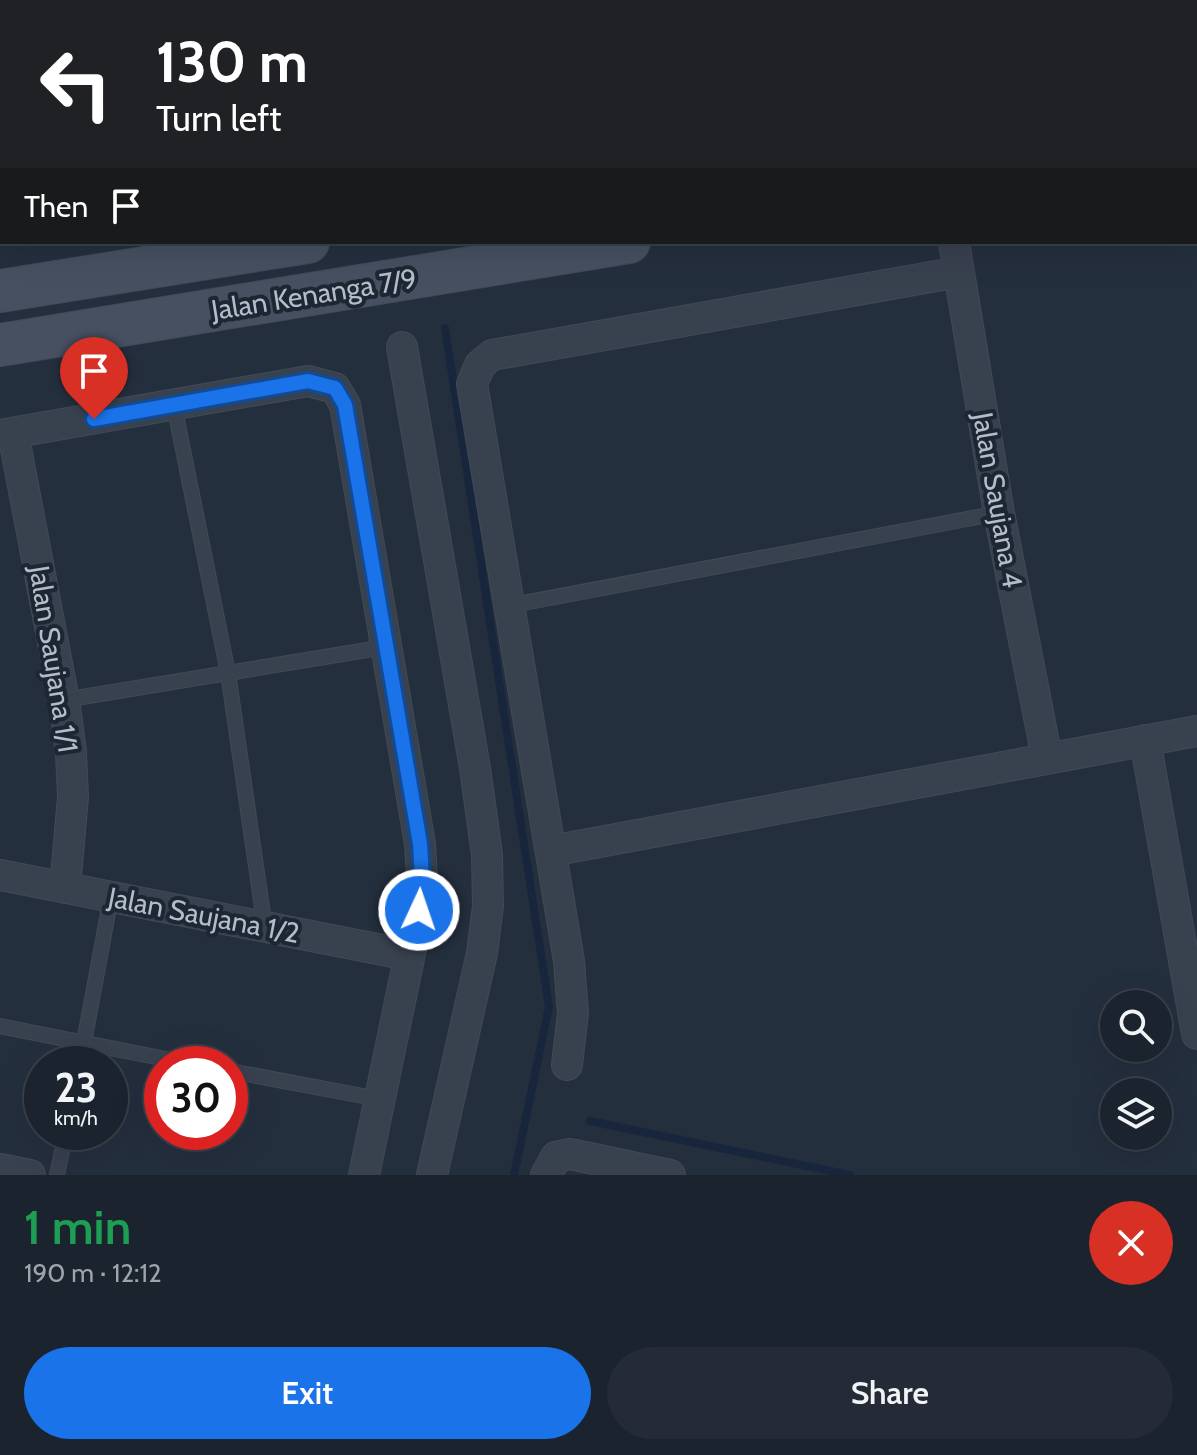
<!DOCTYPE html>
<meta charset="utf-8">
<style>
:root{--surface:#1b232e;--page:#242b36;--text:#f1f3f6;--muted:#a0a4aa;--line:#39404a;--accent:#1a73e8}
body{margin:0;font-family:Cabin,sans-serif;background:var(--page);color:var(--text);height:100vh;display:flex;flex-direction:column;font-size:30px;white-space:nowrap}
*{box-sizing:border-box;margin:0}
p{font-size:26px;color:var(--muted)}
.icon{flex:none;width:44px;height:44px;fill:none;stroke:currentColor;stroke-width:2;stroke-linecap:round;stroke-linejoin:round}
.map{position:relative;height:1175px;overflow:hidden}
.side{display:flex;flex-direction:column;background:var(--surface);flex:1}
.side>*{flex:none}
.guide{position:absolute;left:0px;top:0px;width:1198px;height:244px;box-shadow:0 8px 32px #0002,0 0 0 2px var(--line);background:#202124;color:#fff;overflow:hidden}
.fabs{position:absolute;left:1100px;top:990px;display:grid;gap:16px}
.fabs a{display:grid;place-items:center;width:72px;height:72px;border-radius:50%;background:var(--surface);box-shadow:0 8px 32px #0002,0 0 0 2px var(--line);font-size:40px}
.speed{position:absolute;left:24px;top:1046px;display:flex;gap:16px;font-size:40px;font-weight:700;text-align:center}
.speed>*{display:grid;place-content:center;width:104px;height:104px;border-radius:50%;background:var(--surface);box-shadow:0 8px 32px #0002,0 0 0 2px var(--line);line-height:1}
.speed small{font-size:20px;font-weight:400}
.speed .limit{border:12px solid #d22;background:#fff;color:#111}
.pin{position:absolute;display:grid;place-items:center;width:68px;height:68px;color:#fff;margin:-82px -34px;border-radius:50% 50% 50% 0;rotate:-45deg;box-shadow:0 0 8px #0007}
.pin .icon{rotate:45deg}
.me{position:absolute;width:88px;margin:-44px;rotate:3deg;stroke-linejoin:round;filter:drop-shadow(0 0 6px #0008)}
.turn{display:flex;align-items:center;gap:28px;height:168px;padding:0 24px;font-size:36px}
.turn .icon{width:104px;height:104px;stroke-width:2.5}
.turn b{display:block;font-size:56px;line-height:68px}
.then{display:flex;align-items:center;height:76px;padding:0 24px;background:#0003;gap:16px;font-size:30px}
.round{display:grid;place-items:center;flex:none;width:84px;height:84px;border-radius:42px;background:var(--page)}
.headline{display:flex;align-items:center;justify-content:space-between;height:136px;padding:0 24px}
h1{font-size:48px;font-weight:600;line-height:60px;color:#1e9e55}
.primary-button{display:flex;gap:16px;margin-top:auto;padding:16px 24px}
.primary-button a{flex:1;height:92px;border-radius:48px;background:var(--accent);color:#fff;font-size:32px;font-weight:600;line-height:92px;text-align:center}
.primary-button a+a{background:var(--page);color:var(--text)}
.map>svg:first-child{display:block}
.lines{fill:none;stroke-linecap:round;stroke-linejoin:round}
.stream{stroke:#17263c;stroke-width:8}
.lane-casing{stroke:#414a57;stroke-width:16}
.street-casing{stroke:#414a57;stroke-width:32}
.secondary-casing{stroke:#414a57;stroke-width:44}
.lane{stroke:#38414e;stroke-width:14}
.street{stroke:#38414e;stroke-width:30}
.secondary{stroke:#465061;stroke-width:42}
.route-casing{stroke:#114b97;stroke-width:20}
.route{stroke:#1a73e8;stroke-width:14}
.labels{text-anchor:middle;stroke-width:8;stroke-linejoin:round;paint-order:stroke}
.street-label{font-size:28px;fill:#b4bcc9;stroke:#1d2633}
</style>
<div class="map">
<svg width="1197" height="1175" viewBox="0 0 1197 1175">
<rect width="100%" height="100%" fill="#242f3e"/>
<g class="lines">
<path class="stream" d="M445,328L549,1007L514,1175
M590,1121L850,1175"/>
<g class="lane-casing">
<path id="lane" d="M174,405L228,673L265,928
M508,606L999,513
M64,700L385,647
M0,1026L191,1064
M80,1064L111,897
M230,1071L379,1099
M57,1175L66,1132"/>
</g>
<g class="street-casing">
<path id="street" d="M605,0V2
M993,2L1003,0
M0,178H2
M954,242L999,513L1047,758
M402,347L475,768L487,855L488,906L482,953L432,1175
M13,433L64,700L71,752L73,797L65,888
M0,435L308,381L335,388L345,405L420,844L422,878L419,910L364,1175
M1145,740L1197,1034
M551,851L1197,731
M0,875L408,955
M567,1065L573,1013L569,961L472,384L480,365L492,355L959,272
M0,1169L30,1175
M546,1175L556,1157L570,1154L670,1175"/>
</g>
<g class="secondary-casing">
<path id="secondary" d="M1196,91H1197
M1196,143H1197
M0,291L308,242
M0,345L629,242"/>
</g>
<use href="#lane" class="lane"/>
<use href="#street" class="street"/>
<use href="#secondary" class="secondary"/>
</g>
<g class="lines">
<g class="route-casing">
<path id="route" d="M94,419L308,381L335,388L345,405L420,844L422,878L419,910"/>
</g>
<use href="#route" class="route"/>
</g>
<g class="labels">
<g class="street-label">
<text transform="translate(314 294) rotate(-9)" y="10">Jalan Kenanga 7/9</text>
<text transform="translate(998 500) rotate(80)" y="10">Jalan Saujana 4</text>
<text transform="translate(54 659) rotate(81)" y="10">Jalan Saujana 1/1</text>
<text transform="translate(204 915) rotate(11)" y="10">Jalan Saujana 1/2</text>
</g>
</g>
</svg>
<div class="fabs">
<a><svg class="icon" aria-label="search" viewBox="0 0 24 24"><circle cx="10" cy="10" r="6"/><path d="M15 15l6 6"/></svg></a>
<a><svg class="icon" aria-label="layers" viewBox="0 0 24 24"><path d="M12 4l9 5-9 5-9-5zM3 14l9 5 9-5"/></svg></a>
</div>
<div class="speed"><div>23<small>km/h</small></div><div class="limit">30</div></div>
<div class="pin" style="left:94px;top:419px;background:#d93025"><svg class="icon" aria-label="arrive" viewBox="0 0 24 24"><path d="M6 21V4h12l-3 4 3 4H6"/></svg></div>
<svg class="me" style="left:419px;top:910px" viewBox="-20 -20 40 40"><circle r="17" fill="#1a73e8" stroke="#fff" stroke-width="3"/><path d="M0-11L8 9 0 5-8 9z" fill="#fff"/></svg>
<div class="guide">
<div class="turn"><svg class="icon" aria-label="left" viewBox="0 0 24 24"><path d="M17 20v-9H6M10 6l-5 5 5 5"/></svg><div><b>130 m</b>Turn left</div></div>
<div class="then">Then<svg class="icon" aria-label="arrive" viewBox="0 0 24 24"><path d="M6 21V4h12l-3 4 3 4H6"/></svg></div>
</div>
</div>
<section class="side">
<div class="headline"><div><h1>1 min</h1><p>190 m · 12:12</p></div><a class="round" style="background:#d93025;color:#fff"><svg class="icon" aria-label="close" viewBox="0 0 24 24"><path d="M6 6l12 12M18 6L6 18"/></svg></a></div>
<div class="primary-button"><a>Exit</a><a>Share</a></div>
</section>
